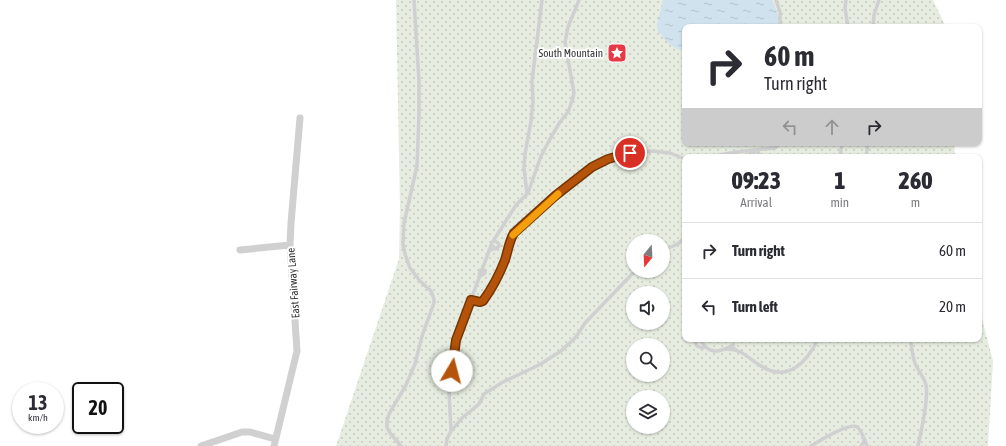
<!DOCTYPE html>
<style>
:root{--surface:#fff;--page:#f2f2f3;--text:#2b2b33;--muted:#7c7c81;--line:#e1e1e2}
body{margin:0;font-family:"Asap Condensed",sans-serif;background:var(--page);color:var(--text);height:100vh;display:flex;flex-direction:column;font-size:15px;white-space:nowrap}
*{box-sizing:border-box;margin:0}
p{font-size:13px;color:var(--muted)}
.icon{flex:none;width:22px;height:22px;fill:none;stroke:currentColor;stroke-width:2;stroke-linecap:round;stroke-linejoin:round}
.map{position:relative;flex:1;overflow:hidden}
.details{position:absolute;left:682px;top:154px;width:300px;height:188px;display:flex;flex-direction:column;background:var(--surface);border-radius:8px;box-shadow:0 1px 3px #0004}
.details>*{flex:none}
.banner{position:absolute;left:682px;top:24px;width:300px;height:122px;border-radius:8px;box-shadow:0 1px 3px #0004;background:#fff;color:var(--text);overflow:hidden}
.needle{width:26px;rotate:198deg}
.tools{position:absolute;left:626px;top:234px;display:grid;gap:8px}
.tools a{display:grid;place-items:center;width:44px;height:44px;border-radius:50%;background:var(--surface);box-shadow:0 1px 3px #0004;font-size:20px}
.speed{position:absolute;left:12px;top:382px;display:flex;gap:8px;font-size:20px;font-weight:700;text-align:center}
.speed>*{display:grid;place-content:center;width:52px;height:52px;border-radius:50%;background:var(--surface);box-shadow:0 1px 3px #0004;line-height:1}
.speed small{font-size:10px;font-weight:400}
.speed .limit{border:2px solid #111;border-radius:6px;background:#fff;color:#111}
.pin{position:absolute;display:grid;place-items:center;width:34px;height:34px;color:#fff;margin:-17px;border:2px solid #fff;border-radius:50%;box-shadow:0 1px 4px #0007}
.me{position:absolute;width:44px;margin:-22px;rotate:8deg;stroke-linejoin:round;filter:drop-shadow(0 0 3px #0008)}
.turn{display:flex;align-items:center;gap:14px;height:84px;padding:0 16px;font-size:18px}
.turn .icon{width:52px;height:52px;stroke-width:2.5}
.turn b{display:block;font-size:28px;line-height:34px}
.lanes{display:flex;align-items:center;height:38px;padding:0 16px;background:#0003;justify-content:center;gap:20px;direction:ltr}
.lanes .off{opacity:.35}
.eta{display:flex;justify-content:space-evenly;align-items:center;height:68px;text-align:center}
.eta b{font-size:24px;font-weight:800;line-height:28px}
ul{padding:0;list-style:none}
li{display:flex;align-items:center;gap:12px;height:56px;padding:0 16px;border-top:1px solid var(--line)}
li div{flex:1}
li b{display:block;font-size:15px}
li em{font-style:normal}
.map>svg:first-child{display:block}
.green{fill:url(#green-dots);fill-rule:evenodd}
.water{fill:url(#water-ripples)}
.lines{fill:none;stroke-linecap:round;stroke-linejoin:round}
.lane{stroke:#d0d0d0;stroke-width:3.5}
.street{stroke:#d0d0d0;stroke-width:7}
.route-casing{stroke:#753606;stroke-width:10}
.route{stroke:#b45309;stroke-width:7}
.slow{stroke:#f59e0b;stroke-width:7}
.labels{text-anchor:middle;stroke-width:4;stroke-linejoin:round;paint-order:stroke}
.poi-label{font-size:11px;fill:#333;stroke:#fff;text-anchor:end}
.street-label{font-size:11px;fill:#333;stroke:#fff}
</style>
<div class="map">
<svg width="1006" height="446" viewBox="0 0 1006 446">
<defs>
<pattern id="green-dots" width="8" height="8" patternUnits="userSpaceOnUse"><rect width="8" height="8" fill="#e6ecdf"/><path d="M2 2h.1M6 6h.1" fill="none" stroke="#c6cbc0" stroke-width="1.8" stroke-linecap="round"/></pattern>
<pattern id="water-ripples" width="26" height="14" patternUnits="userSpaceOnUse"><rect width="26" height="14" fill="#cfe2ee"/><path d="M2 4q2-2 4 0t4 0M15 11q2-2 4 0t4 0" fill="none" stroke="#b2c2cd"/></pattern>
</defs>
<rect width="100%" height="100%" fill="#fff"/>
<path class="green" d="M396,0H933L946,27H685V143H954L955,157H685V339H979V307L993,361L988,446H336L399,259L400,206ZM633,241H663V271H633ZM633,293H663V323H633ZM633,345H663V375H633ZM633,397H663V427H633Z"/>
<path class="water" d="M663,0H772C776,8 780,18 777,27H685V50L677,49L669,44L658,31L657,25Z"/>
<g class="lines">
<path class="lane" d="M776,0L780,12V27
M846,0L845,8L848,27
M873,27L874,15L879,0
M710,157L735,152L775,148L781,143
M749,157L750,153L755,151L758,152L760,157
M840,157L842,143
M866,157L868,143
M528,193L541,156L550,139L560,122L568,112L572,101L574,93L565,42L568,27L579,0
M663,249C674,246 677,246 685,237
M489,250L497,248L499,246V244L494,240
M482,269L485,271V273L479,277L480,270Z
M471,299L480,302L483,301C491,291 500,272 505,260C508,251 509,241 514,233L555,196L574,181L592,167L608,159L630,153L652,151L670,153L685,159
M697,339L696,344L697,346L702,348L705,347
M700,339C708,355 719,353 733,345V348L736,350
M910,339C912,347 912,355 915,363C918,371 924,377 926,385C929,400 921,431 918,446
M726,349C741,348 749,359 761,366C788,383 807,362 818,339
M452,430L462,418L479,404L484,394L503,382L539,365L561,351L576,337L585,323L635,271
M401,446L390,433L387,427V421L389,414L406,385L415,364L422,336L434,303V299L431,291L420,281L410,268L405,254L403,244L404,223L417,166L419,114V81L414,0
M446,446L447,439L451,431L449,391L456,346V340L492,243L516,205L527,194L524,168L525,154L531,121L533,102L532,81L542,0
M811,446C819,441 850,422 857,427C861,429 865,441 867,446
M861,446L864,442V439"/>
<path class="street" d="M240,250L290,245
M201,446L242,432H250L275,439
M274,446L297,351L290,245L291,223L300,118"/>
</g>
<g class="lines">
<g class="route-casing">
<path id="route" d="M452,371L456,340L471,300L480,302L483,301C491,290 500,273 505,260C508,251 509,241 514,233L555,196L592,167L608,159L630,153"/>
</g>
<use href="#route" class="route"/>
<path class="slow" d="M513,235L558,194"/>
</g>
<defs>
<g id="sight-square" transform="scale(1)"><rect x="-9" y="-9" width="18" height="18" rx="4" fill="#e63946" stroke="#fff"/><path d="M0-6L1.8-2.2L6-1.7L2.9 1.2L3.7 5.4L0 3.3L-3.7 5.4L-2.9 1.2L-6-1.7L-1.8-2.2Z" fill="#fff"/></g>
</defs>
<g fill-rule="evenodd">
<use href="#sight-square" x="617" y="53"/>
</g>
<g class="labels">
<g class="poi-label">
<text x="603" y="57">South Mountain</text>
</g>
<g class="street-label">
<text transform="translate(293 283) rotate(-94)" y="4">East Fairway Lane</text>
</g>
</g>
</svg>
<div class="tools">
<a><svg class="needle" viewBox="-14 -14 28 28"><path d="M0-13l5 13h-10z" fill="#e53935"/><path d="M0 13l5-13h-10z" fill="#7c7c81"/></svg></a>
<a><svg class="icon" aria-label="sound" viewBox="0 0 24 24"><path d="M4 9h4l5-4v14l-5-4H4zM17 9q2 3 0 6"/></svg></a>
<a><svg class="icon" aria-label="search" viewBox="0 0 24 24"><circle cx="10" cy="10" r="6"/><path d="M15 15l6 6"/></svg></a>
<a><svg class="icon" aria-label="layers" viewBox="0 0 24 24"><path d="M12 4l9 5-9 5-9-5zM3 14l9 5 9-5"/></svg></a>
</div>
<div class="speed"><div>13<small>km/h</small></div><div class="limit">20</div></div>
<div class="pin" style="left:630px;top:153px;background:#d93025"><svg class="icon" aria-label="arrive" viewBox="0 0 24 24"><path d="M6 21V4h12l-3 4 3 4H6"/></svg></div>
<svg class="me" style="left:452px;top:371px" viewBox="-20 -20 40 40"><circle r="19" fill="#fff"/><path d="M0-13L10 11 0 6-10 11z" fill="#b45309"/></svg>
<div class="banner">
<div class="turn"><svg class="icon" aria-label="right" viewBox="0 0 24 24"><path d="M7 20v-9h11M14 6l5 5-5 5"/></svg><div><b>60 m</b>Turn right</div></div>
<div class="lanes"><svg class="icon off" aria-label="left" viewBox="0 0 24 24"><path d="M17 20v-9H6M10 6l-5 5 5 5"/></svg><svg class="icon off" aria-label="ahead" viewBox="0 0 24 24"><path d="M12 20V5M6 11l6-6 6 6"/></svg><svg class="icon" aria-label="right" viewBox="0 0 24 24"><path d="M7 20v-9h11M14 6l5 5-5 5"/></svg></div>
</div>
<section class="details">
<div class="eta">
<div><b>09:23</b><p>Arrival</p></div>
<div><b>1</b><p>min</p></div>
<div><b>260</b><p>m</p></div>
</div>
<ul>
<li><svg class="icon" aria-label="right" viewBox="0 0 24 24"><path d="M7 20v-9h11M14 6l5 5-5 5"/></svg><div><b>Turn right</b></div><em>60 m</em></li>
<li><svg class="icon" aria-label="left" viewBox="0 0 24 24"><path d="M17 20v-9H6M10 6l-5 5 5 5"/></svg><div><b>Turn left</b></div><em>20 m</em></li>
</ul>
</section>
</div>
